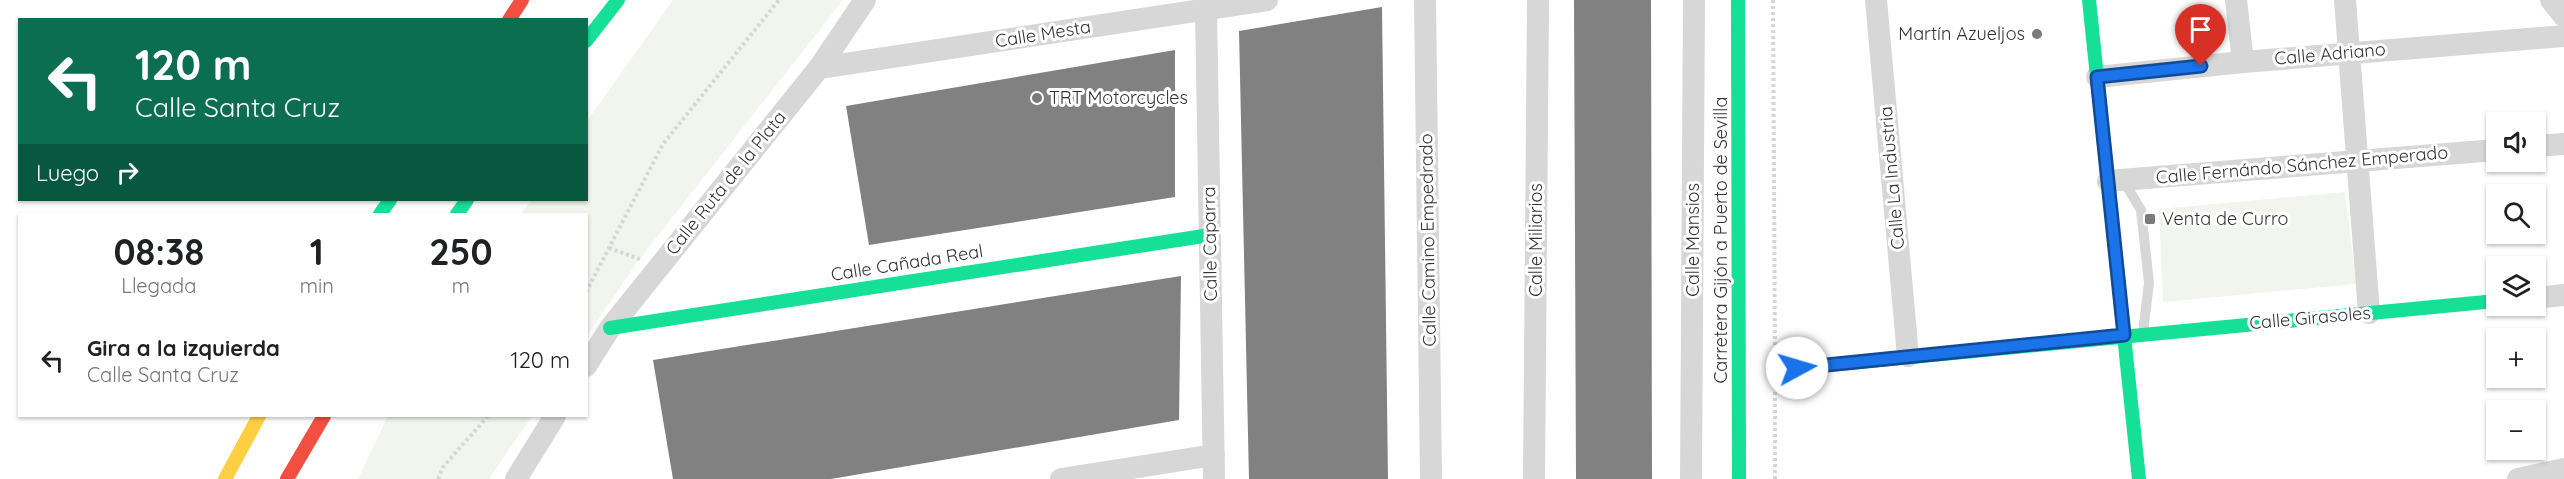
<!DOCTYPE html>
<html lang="es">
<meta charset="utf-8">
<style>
:root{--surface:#fff;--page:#f2f2f2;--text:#202124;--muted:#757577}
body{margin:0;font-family:Quicksand,sans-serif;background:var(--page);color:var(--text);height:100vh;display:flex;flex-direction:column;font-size:22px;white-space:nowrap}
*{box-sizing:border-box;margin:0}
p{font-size:20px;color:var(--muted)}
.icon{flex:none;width:33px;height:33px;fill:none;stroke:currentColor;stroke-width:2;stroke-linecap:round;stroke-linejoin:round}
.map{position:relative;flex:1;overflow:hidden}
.panel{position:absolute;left:18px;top:213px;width:570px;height:204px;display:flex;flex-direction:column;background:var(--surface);border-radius:0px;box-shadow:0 2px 4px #0004}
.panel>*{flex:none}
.banner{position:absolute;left:18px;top:18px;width:570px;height:183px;border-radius:0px;box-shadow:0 2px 4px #0004;background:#0b6e4f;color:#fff;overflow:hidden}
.tools{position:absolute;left:2486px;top:112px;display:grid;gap:12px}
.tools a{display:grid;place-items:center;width:60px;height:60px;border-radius:0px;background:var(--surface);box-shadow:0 2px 4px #0004;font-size:30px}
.pin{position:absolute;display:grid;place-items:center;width:51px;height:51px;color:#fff;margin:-62px -26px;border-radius:50% 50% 50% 0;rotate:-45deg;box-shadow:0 0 6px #0007}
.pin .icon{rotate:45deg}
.me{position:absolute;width:66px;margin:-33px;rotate:84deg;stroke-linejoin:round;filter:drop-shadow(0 0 4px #0008)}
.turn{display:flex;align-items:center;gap:21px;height:126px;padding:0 18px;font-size:27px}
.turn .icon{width:78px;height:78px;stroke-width:2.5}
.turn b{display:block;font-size:42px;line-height:51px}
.then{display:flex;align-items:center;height:57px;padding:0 18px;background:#0003;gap:12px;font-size:22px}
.eta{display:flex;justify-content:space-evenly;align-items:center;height:102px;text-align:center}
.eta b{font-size:36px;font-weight:700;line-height:42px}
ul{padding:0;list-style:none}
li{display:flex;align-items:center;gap:18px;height:90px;padding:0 18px}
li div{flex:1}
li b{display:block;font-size:22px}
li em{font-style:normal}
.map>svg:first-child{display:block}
.green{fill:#f1f5ed}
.building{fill:#818181}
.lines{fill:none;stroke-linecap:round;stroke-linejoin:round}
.path{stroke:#d6d6d6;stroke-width:4;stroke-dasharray:3 3;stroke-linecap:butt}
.lane{stroke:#d7d7d7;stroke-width:10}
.street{stroke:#d7d7d7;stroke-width:22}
.fast{stroke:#16e098;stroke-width:14}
.slow{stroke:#ffcf43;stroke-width:14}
.jam{stroke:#f24e42;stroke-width:14}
.route-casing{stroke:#114b97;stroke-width:15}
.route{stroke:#1a73e8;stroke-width:10}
.poi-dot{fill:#7a7a7a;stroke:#fff;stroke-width:2}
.labels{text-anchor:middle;stroke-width:6;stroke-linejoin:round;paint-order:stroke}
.street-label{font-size:18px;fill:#333;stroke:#fff}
.poi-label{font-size:18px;fill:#333;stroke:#fff;text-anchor:start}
</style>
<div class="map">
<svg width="2564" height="479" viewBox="0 0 2564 479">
<rect width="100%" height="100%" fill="#fff"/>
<path class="green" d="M673,0H843L638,261L587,336L586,214H521L531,200H586L587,121Z
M2345,192L2356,284L2163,302L2159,209Z
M388,416H532L489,479H358Z"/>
<path class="building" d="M1574,0H1651L1652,479H1576Z
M1382,7L1388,479H1249L1239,31Z
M1175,50V197L869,245L846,106Z
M1181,276L1179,420L831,479H673L653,360Z"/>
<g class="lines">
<path class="path" d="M1773,0L1775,358
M609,248L640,259
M586,292L663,144L779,0
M438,479L443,467L488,416
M1775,479V378"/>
<path class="lane" d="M2123,180L2141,210L2149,283L2143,332"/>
<path class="street" d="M1425,0L1431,479
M1876,0L1908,356
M2236,0L2243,62
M2345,0L2369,313
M2551,0L2564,16
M1206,9L1214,479
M819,68L1267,0
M2097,77L2243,62L2564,36
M2535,146L2564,144
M2108,181L2496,150
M2535,298L2564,295
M586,366L610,328L819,68L865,0
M516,479L555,416
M1061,479L1214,455
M1534,479L1538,0
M1691,479L1694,0
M2518,479L2564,469"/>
<path class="fast" d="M1738,0L1739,479
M2089,0L2139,479
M586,41L618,0
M380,214L390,200
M457,214L467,200
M610,328L1210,235
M1797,368L2496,301"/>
<path class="slow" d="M225,479L259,416"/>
<path class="jam" d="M509,20L522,0
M287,479L324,416"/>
</g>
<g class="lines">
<g class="route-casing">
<path id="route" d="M1797,368L2124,335L2097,77L2201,66"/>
</g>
<use href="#route" class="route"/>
</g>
<g class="poi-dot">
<circle cx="2037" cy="34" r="6"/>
<circle cx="1037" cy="98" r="6"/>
<rect x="2144" y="213" width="12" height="12" rx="3"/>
</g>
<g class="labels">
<g class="street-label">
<text transform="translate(1043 34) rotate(-9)" y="6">Calle Mesta</text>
<text transform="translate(2330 54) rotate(-5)" y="6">Calle Adriano</text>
<text transform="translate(2302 165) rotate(-5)" y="6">Calle Fernándo Sánchez Emperado</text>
<text transform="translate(1892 178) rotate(-95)" y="6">Calle La Industria</text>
<text transform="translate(726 183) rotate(-51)" y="6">Calle Ruta de la Plata</text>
<text transform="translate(1428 240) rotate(-91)" y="6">Calle Camino Empedrado</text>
<text transform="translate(1536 240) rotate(-90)" y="6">Calle Miliarios</text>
<text transform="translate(1693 240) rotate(-90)" y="6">Calle Mansios</text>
<text transform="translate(1721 240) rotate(-90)" y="6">Carretera Gijón a Puerto de Sevilla</text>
<text transform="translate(1210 244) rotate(-91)" y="6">Calle Caparra</text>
<text transform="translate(907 263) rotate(-9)" y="6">Calle Cañada Real</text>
<text transform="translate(2310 318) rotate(-5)" y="6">Calle Girasoles</text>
</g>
<g class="poi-label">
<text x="2025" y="40" text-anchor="end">Martín Azueljos</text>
<text x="1049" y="104">TRT Motorcycles</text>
<text x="2162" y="225">Venta de Curro</text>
</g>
</g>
</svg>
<div class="tools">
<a><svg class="icon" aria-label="sound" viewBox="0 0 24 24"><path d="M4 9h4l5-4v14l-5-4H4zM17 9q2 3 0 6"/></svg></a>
<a><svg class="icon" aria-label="search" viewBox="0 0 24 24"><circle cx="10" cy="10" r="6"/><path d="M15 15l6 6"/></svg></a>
<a><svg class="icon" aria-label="layers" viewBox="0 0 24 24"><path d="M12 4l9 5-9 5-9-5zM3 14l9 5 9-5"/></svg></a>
<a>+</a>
<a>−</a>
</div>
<div class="pin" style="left:2201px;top:66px;background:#d93025"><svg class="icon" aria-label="arrive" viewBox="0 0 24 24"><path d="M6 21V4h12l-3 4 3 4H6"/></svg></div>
<svg class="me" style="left:1797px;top:368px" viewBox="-20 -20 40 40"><circle r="19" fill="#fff"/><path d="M0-13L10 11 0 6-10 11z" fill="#1a73e8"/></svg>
<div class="banner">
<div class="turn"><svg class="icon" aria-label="left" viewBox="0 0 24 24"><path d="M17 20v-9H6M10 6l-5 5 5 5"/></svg><div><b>120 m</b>Calle Santa Cruz</div></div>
<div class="then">Luego<svg class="icon" aria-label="right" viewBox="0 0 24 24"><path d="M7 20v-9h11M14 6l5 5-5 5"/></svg></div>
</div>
<section class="panel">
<div class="eta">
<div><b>08:38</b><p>Llegada</p></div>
<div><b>1</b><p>min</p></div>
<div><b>250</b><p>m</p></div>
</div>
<ul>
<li><svg class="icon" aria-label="left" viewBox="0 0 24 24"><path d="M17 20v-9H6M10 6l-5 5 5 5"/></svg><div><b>Gira a la izquierda</b><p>Calle Santa Cruz</p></div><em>120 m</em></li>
</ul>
</section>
</div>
